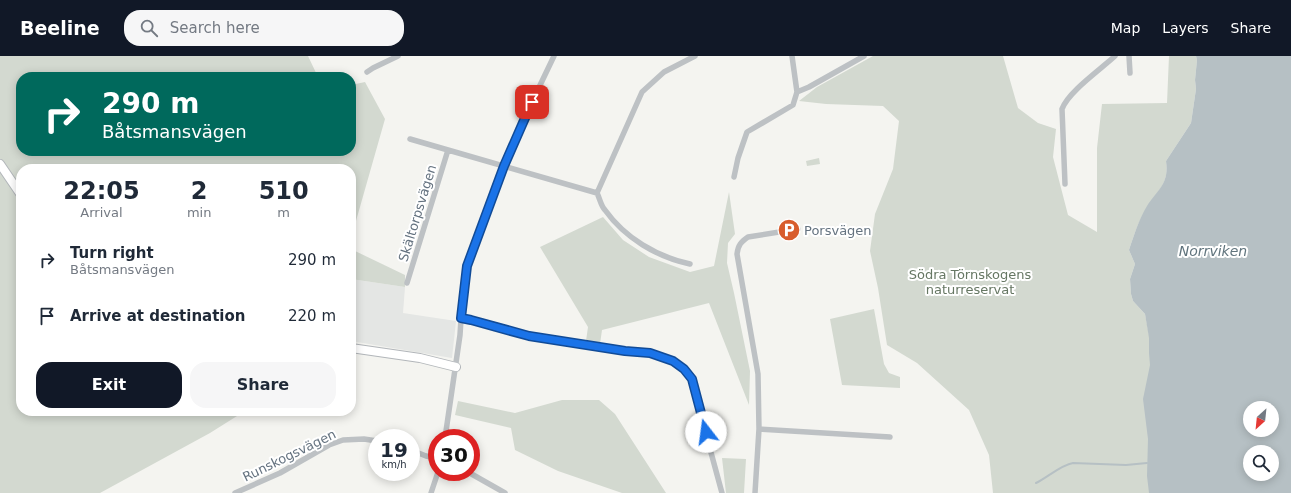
<!DOCTYPE html>
<meta charset="utf-8">
<style>
:root{--surface:#fff;--page:#f6f6f7;--text:#1f2937;--muted:#747a83;--accent:#111827}
body{margin:0;font-family:"DejaVu Sans",sans-serif;background:var(--page);color:var(--text);height:100vh;display:flex;flex-direction:column;font-size:15px;white-space:nowrap}
*{box-sizing:border-box;margin:0}
p{font-size:13px;color:var(--muted)}
.icon{flex:none;width:22px;height:22px;fill:none;stroke:currentColor;stroke-width:2;stroke-linecap:round;stroke-linejoin:round}
.map{position:relative;flex:1;overflow:hidden}
.details{position:absolute;left:16px;top:108px;width:340px;height:252px;display:flex;flex-direction:column;background:var(--surface);border-radius:16px;box-shadow:0 2px 10px #0003}
.details>*{flex:none}
.banner{position:absolute;left:16px;top:16px;width:340px;height:84px;border-radius:16px;box-shadow:0 2px 10px #0003;background:#00695c;color:#fff;overflow:hidden}
.needle{width:26px;rotate:207deg}
.controls{position:absolute;left:1243px;top:345px;display:grid;gap:8px}
.controls a{display:grid;place-items:center;width:36px;height:36px;border-radius:50%;background:var(--surface);box-shadow:0 2px 10px #0003;font-size:20px}
.speed{position:absolute;left:368px;top:373px;display:flex;gap:8px;font-size:20px;font-weight:700;text-align:center}
.speed>*{display:grid;place-content:center;width:52px;height:52px;border-radius:50%;background:var(--surface);box-shadow:0 2px 10px #0003;line-height:1}
.speed small{font-size:10px;font-weight:400}
.speed .limit{border:6px solid #d22;background:#fff;color:#111}
.pin{position:absolute;display:grid;place-items:center;width:34px;height:34px;color:#fff;margin:-17px;border-radius:8px;box-shadow:0 2px 6px #0006}
.me{position:absolute;width:44px;margin:-22px;rotate:345deg;stroke-linejoin:round;filter:drop-shadow(0 0 3px #0008)}
.turn{display:flex;align-items:center;gap:14px;height:84px;padding:0 20px;font-size:18px}
.turn .icon{width:52px;height:52px;stroke-width:2.5}
.turn b{display:block;font-size:28px;line-height:34px}
.eta{display:flex;justify-content:space-evenly;align-items:center;height:68px;text-align:center}
.eta b{font-size:24px;font-weight:700;line-height:28px}
.button{display:flex;gap:8px;margin-top:auto;padding:8px 20px}
.button a{flex:1;height:46px;border-radius:16px;background:var(--accent);color:#fff;font-size:16px;font-weight:700;line-height:46px;text-align:center}
.button a+a{background:var(--page);color:var(--text)}
ul{padding:0;list-style:none}
li{display:flex;align-items:center;gap:12px;height:56px;padding:0 20px}
li div{flex:1}
li b{display:block;font-size:15px}
li em{font-style:normal}
header{display:flex;align-items:center;gap:24px;box-sizing:border-box;height:56px;padding:0 20px;background:var(--accent);color:#fff}
header strong{font-size:19px}
nav{display:flex;gap:22px;margin-inline-start:auto;font-size:14px}
.search{width:280px;height:36px;background:var(--page);display:flex;align-items:center;gap:10px;box-sizing:border-box;padding:0 14px;border-radius:16px;color:var(--muted);font-size:15px}
.map>svg:first-child{display:block}
.built{fill:#e4e6e4}
.green{fill:#d3d9d0}
.water{fill:#b6c0c4;fill-rule:evenodd}
.lines{fill:none;stroke-linecap:round;stroke-linejoin:round}
.stream{stroke:#b6c0c4;stroke-width:2}
.secondary-casing{stroke:#b2b6ba;stroke-width:10}
.street{stroke:#bdc1c4;stroke-width:5.5}
.secondary{stroke:#fff;stroke-width:8}
.route-casing{stroke:#114b97;stroke-width:10}
.route{stroke:#1a73e8;stroke-width:7}
.labels{text-anchor:middle;stroke-width:4;stroke-linejoin:round;paint-order:stroke}
.street-label{font-size:13px;fill:#657380;stroke:#fff}
.poi-label{font-size:13px;fill:#657380;stroke:#fff;text-anchor:start}
.park-label{font-size:13px;fill:#667763;stroke:#fff}
.water-label{font-size:14px;font-style:italic;fill:#60747d;stroke:#fff}
</style>
<header>
<strong>Beeline</strong>
<div class="search"><svg class="icon" aria-label="search" viewBox="0 0 24 24"><circle cx="10" cy="10" r="6"/><path d="M15 15l6 6"/></svg>Search here</div>
<nav><a>Map</a><a>Layers</a><a>Share</a></nav>
</header>
<div class="map">
<svg width="1291" height="437" viewBox="0 0 1291 437">
<rect width="100%" height="100%" fill="#f4f4f0"/>
<path class="built" d="M351,223L405,231L403,257L456,265L452,302L351,285Z"/>
<path class="green" d="M0,0H308L318,21H21V95H351V29L365,26L385,63L352,179L353,194L405,219V231L351,223V113H21V355H245L210,377L100,437H0Z
M873,0H1003L1018,52L1038,67L1056,73L1053,101L1068,159L1097,176V92L1102,48L1167,47L1169,0H1196L1197,4L1195,24L1196,33L1191,67L1166,105C1169,128 1159,132 1148,150C1139,163 1134,179 1129,194L1135,208L1130,223L1131,238L1133,245L1145,258L1179,437H993L989,399L969,354L917,307L887,289L878,232L870,195L875,158L893,113L899,65L883,50L826,48L799,45L817,31Z
M819,102L820,108L807,110L806,105Z
M729,136L735,178L728,187L727,207L734,237L750,315L749,349L709,247L602,274L600,288L586,285L588,271L540,191L603,161L623,184L649,201L690,216L714,210Z
M874,253L884,308L889,317L900,321V332L842,329L830,263Z
M562,344H599L615,358L666,437H622L558,415L515,394L511,372L455,359L458,345L515,357Z
M722,402L746,403L744,437H726Z"/>
<path class="water" d="M1196,0H1291V437H1149L1147,420L1148,383L1143,343L1150,309L1149,297V282L1145,258L1133,245L1131,238L1130,223L1135,208L1129,194C1134,179 1139,163 1147,150C1159,132 1169,128 1166,105L1191,67L1196,33L1195,24L1197,4ZM1250,352H1272V374H1250ZM1250,396H1272V418H1250Z"/>
<g class="lines">
<path class="stream" d="M1036,427C1048,421 1061,409 1073,407L1126,409L1147,407"/>
<g class="secondary-casing">
<path id="secondary" d="M0,108L21,139
M351,292L420,302L456,311"/>
</g>
<path class="street" d="M1129,0L1130,17
M367,16L373,12L398,0
M797,36L809,31L864,0
M410,83L448,94
M734,121L738,102L747,76L793,49L797,36L792,0
M1065,128L1062,53C1068,36 1101,13 1115,0
M690,208C657,201 625,182 605,154C601,150 600,143 597,137L642,36L664,16L695,0
M407,227L448,94L597,137
M461,262L471,264L529,280L625,295L650,297L673,305L685,313L691,323L722,437
M759,373L890,381
M445,382L460,279L463,231L467,210L504,110L532,46L554,0
M411,394L426,400L437,402
M468,416L505,437
M235,437L280,417L329,389L343,384L364,383L377,385
M431,437L438,416
M755,437L759,373L758,318L737,198C738,189 741,186 748,181L798,173"/>
<use href="#secondary" class="secondary"/>
</g>
<g class="lines">
<g class="route-casing">
<path id="route" d="M532,46L504,110L467,210L461,262L471,264L529,280L625,295L650,297L673,305L684,313L692,323L706,376"/>
</g>
<use href="#route" class="route"/>
</g>
<defs>
<g id="parking-disc" transform="scale(1.15)"><circle r="9.5" fill="#d85c2c" stroke="#fff"/><path d="M-3.5-5.5H1a3.5 3.5 0 0 1 0 7H-1V5.5H-3.5ZM-1-3.4V-.6H.8a1.4 1.4 0 0 0 0-2.8Z" fill="#fff"/></g>
</defs>
<g fill-rule="evenodd">
<use href="#parking-disc" x="789" y="174"/>
</g>
<g class="labels">
<g class="street-label">
<text transform="translate(417 157) rotate(-73)" y="5">Skältorpsvägen</text>
<text transform="translate(289 399) rotate(-26)" y="5">Runskogsvägen</text>
</g>
<g class="poi-label">
<text x="804" y="179">Porsvägen</text>
</g>
<g class="park-label">
<text x="970" y="223">Södra Törnskogens<tspan x="970" dy="15">naturreservat</tspan></text>
</g>
<g class="water-label">
<text x="1213" y="200">Norrviken</text>
</g>
</g>
</svg>
<div class="controls">
<a><svg class="needle" viewBox="-14 -14 28 28"><path d="M0-13l5 13h-10z" fill="#e53935"/><path d="M0 13l5-13h-10z" fill="#747a83"/></svg></a>
<a><svg class="icon" aria-label="search" viewBox="0 0 24 24"><circle cx="10" cy="10" r="6"/><path d="M15 15l6 6"/></svg></a>
</div>
<div class="speed"><div>19<small>km/h</small></div><div class="limit">30</div></div>
<div class="pin" style="left:532px;top:46px;background:#d93025"><svg class="icon" aria-label="arrive" viewBox="0 0 24 24"><path d="M6 21V4h12l-3 4 3 4H6"/></svg></div>
<svg class="me" style="left:706px;top:376px" viewBox="-20 -20 40 40"><circle r="19" fill="#fff"/><path d="M0-13L10 11 0 6-10 11z" fill="#1a73e8"/></svg>
<div class="banner">
<div class="turn"><svg class="icon" aria-label="right" viewBox="0 0 24 24"><path d="M7 20v-9h11M14 6l5 5-5 5"/></svg><div><b>290 m</b>Båtsmansvägen</div></div>
</div>
<section class="details">
<div class="eta">
<div><b>22:05</b><p>Arrival</p></div>
<div><b>2</b><p>min</p></div>
<div><b>510</b><p>m</p></div>
</div>
<ul>
<li><svg class="icon" aria-label="right" viewBox="0 0 24 24"><path d="M7 20v-9h11M14 6l5 5-5 5"/></svg><div><b>Turn right</b><p>Båtsmansvägen</p></div><em>290 m</em></li>
<li><svg class="icon" aria-label="arrive" viewBox="0 0 24 24"><path d="M6 21V4h12l-3 4 3 4H6"/></svg><div><b>Arrive at destination</b></div><em>220 m</em></li>
</ul>
<div class="button"><a>Exit</a><a>Share</a></div>
</section>
</div>
